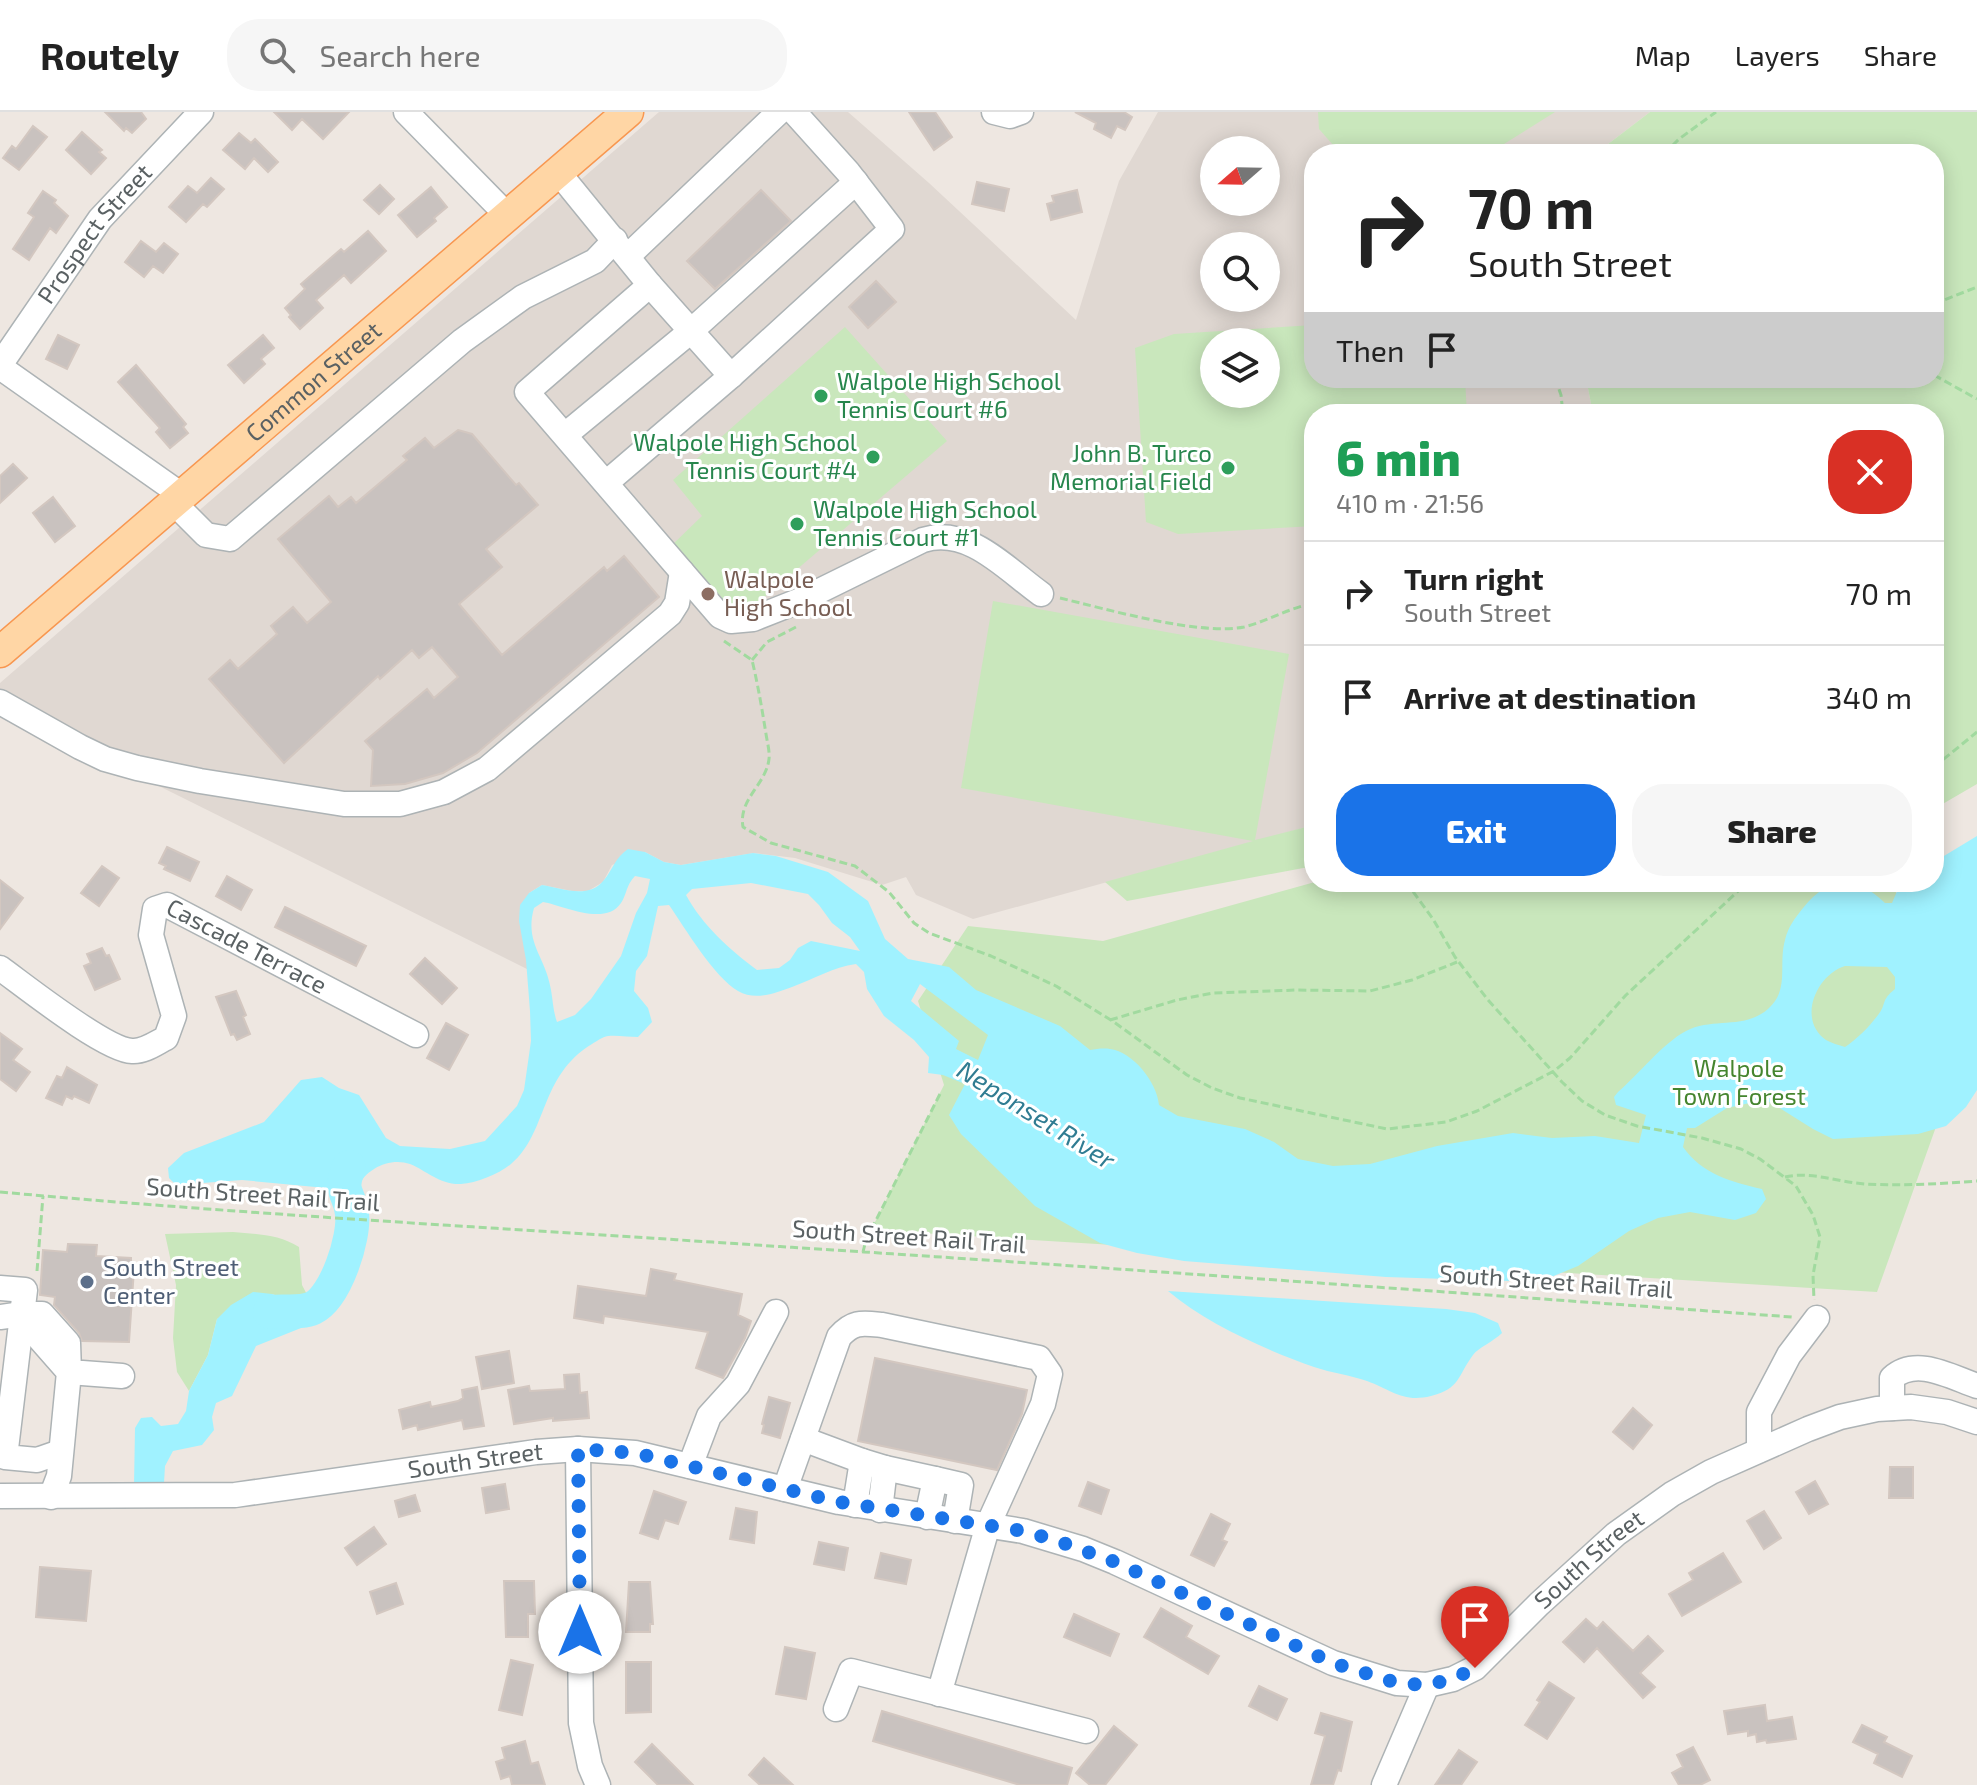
<!DOCTYPE html>
<meta charset="utf-8">
<style>
:root{--surface:#fff;--page:#f6f6f6;--text:#222;--muted:#767676;--line:#e0e0e0;--accent:#1a73e8}
body{margin:0;font-family:"Exo 2",sans-serif;background:var(--page);color:var(--text);height:100vh;display:flex;flex-direction:column;font-size:30px;white-space:nowrap}
*{box-sizing:border-box;margin:0}
p{font-size:26px;color:var(--muted)}
.icon{flex:none;width:44px;height:44px;fill:none;stroke:currentColor;stroke-width:2;stroke-linecap:round;stroke-linejoin:round}
.map{position:relative;flex:1;overflow:hidden}
.panel{position:absolute;left:1304px;top:292px;width:640px;height:488px;display:flex;flex-direction:column;background:var(--surface);border-radius:32px;box-shadow:0 4px 20px #0003}
.panel>*{flex:none}
.banner{position:absolute;left:1304px;top:32px;width:640px;height:244px;border-radius:32px;box-shadow:0 4px 20px #0003;background:#fff;color:var(--text);overflow:hidden}
.needle{width:52px;rotate:250deg}
.controls{position:absolute;left:1200px;top:24px;display:grid;gap:16px}
.controls a{display:grid;place-items:center;width:80px;height:80px;border-radius:50%;background:var(--surface);box-shadow:0 4px 20px #0003;font-size:40px}
.pin{position:absolute;display:grid;place-items:center;width:68px;height:68px;color:#fff;margin:-82px -34px;border-radius:50% 50% 50% 0;rotate:-45deg;box-shadow:0 0 8px #0007}
.pin .icon{rotate:45deg}
.me{position:absolute;width:88px;margin:-44px;rotate:0deg;stroke-linejoin:round;filter:drop-shadow(0 0 6px #0008)}
.turn{display:flex;align-items:center;gap:28px;height:168px;padding:0 32px;font-size:36px}
.turn .icon{width:104px;height:104px;stroke-width:2.5}
.turn b{display:block;font-size:56px;line-height:68px}
.then{display:flex;align-items:center;height:76px;padding:0 32px;background:#0003;gap:16px;font-size:30px}
.round{display:grid;place-items:center;flex:none;width:84px;height:84px;border-radius:32px;background:var(--page)}
.headline{display:flex;align-items:center;justify-content:space-between;height:136px;padding:0 32px}
h1{font-size:48px;font-weight:800;line-height:60px;color:#1e9e55}
.cta{display:flex;gap:16px;margin-top:auto;padding:16px 32px}
.cta a{flex:1;height:92px;border-radius:32px;background:var(--accent);color:#fff;font-size:32px;font-weight:800;line-height:92px;text-align:center}
.cta a+a{background:var(--page);color:var(--text)}
ul{padding:0;list-style:none}
li{display:flex;align-items:center;gap:24px;height:104px;padding:0 32px;border-top:2px solid var(--line)}
li div{flex:1}
li b{display:block;font-size:30px}
li em{font-style:normal}
header{display:flex;align-items:center;gap:48px;box-sizing:border-box;height:112px;padding:0 40px;background:var(--surface);border-bottom:2px solid var(--line)}
header strong{font-size:38px}
nav{display:flex;gap:44px;margin-inline-start:auto;font-size:28px}
.search{width:560px;height:72px;background:var(--page);display:flex;align-items:center;gap:20px;box-sizing:border-box;padding:0 28px;border-radius:32px;color:var(--muted);font-size:30px}
.map>svg:first-child{display:block}
.education{fill:#e0d8d2;fill-rule:evenodd}
.green{fill:#c9e7bc;fill-rule:evenodd}
.water{fill:#a0f2ff;fill-rule:evenodd}
.lines{fill:none;stroke-linecap:round;stroke-linejoin:round}
.river{stroke:#a0f2ff;stroke-width:34}
.building{fill:#c9c2bf;stroke:#d3c7c0;stroke-width:2}
.minor-casing{stroke:#adb3b5;stroke-width:27}
.major-casing{stroke:#f89750;stroke-width:33}
.path{stroke:#a1da9f;stroke-width:3;stroke-dasharray:8 4;stroke-linecap:butt}
.minor{stroke:#fff;stroke-width:24}
.major{stroke:#ffd6a5;stroke-width:30}
.route{stroke:#1a73e8;stroke-width:14;stroke-dasharray:0 25.2}
.leisure-dot{fill:#2e9e5b;stroke:#fff;stroke-width:3}
.education-dot{fill:#8d6e63;stroke:#fff;stroke-width:3}
.service-dot{fill:#5c6f8a;stroke:#fff;stroke-width:3}
.labels{text-anchor:middle;stroke-width:6;stroke-linejoin:round;paint-order:stroke}
.street-label{font-size:24px;fill:#5a6163;stroke:#fff}
.leisure-label{font-size:24px;fill:#27864d;stroke:#fff;text-anchor:start}
.education-label{font-size:24px;fill:#785e54;stroke:#fff;text-anchor:start}
.park-label{font-size:24px;fill:#45852f;stroke:#fff}
.service-label{font-size:24px;fill:#4e5e75;stroke:#fff;text-anchor:start}
.water-label{font-size:26px;font-style:italic;fill:#307c92;stroke:#fff}
</style>
<header>
<strong>Routely</strong>
<div class="search"><svg class="icon" aria-label="search" viewBox="0 0 24 24"><circle cx="10" cy="10" r="6"/><path d="M15 15l6 6"/></svg>Search here</div>
<nav><a>Map</a><a>Layers</a><a>Share</a></nav>
</header>
<div class="map">
<svg width="1977" height="1673" viewBox="0 0 1977 1673">
<rect width="100%" height="100%" fill="#eee7e1"/>
<path class="education" d="M659,0H848L929,71L1076,208L1119,69L1158,0H1650L1595,42H1314V266H1586L1591,292L1590,302H1314V713L973,807L916,783L906,765L882,773L795,746L754,741L681,753L664,750L645,740L612,753L603,770L588,779H572L542,773L529,781L527,857L0,595V571ZM1214,38H1266V90H1214ZM1214,134H1266V186H1214ZM1214,230H1266V282H1214Z"/>
<path class="green" d="M1318,0H1555L1488,42H1341L1319,17Z
M1650,0H1977V672L1934,697V302H1590L1591,292L1586,266H1934V42H1595Z
M1314,213V266H1465L1467,302H1314V414L1178,422L1146,410L1135,236L1174,222ZM1214,230H1266V282H1214Z
M845,215L947,329L740,506H731L671,434L702,404L673,368Z
M993,489L1289,542L1255,728L1314,713V754L1127,789L1105,770L1253,729L961,676Z
M1315,770H1892L1891,773L1977,900L1877,1180L871,1118L944,973L918,889L968,814L1103,829Z
M233,1120C256,1122 279,1122 299,1135L302,1173L314,1196L272,1182L217,1207L208,1243L189,1279L177,1260L173,1226L176,1173L165,1122Z"/>
<path class="water" d="M1977,724V978L1966,995L1946,1014L1918,1022L1833,1027L1813,1017L1770,990H1754L1727,996L1695,1016H1687L1683,1035C1702,1062 1731,1070 1762,1077L1766,1087L1756,1101L1735,1108L1690,1100L1658,1106L1629,1119L1578,1154L1539,1170L1386,1165L1184,1149L1137,1141L1100,1131L1035,1094L961,1022L949,1003L965,972L943,963L928,961L929,945L914,928L884,904L867,877L864,860L856,852C833,855 814,867 792,875C776,881 755,889 738,879C714,865 685,816 669,793L658,794L647,844L636,859L634,879L648,896L652,910L638,925C629,925 617,923 608,924C602,925 597,929 592,932C539,964 548,1021 511,1052C499,1062 477,1071 461,1072C440,1073 427,1059 410,1052C391,1045 366,1056 358,1075C355,1082 359,1090 357,1098L344,1097L340,1084L326,1076L242,1068L176,1073L169,1066L168,1056L184,1041L264,1010L301,968L322,965L339,976L359,983L386,1026L400,1034L450,1037L485,1029L517,994L524,978L531,929L530,899L526,848L519,809L520,793L529,781L542,773C562,776 588,788 604,768C613,757 615,746 628,737L645,740L664,750L681,753L753,741L776,744L828,760L868,789L885,827L908,847L949,855L976,878L1060,914L1090,938C1096,937 1104,936 1110,937C1133,940 1157,970 1159,993L1178,1004L1245,1017L1274,1030L1298,1047L1333,1054L1370,1052L1437,1034L1513,1021L1552,1026L1595,1024L1639,1031L1646,1003L1616,993L1614,985L1618,980C1638,963 1663,931 1686,919C1713,905 1744,918 1768,897C1790,878 1778,853 1785,828C1788,815 1795,806 1803,796C1829,764 1855,762 1885,791H1892L1901,770H1934V750ZM635,764L650,767L647,781L636,801L621,844L591,887L575,903L557,910C553,899 553,889 551,878C546,845 524,831 534,796L543,790C562,793 605,815 621,791C627,782 626,773 635,764ZM751,771L808,782L819,793L832,811L850,825L860,839L811,829L798,836L790,848L779,856L757,858C729,837 703,814 686,783L692,777ZM1845,854L1887,855L1895,865V877C1880,889 1887,892 1878,903C1869,915 1857,927 1845,935C1839,933 1831,931 1826,928C1797,908 1816,863 1845,854ZM920,872L988,923L978,948L956,937L959,929L911,889Z
M1168,1179L1446,1197L1475,1201L1498,1211L1502,1221C1494,1229 1478,1236 1473,1243C1458,1263 1460,1277 1431,1284C1403,1291 1392,1278 1367,1269C1350,1263 1332,1261 1314,1255C1266,1238 1207,1212 1168,1179Z
M253,1180L272,1182L314,1196L301,1216L256,1234L232,1284L216,1291L212,1305L214,1318L202,1333L173,1339L165,1354L164,1371L134,1374L135,1316L141,1306L152,1305L161,1314L178,1312L186,1299L189,1279L208,1243L217,1207L231,1193Z"/>
<g class="lines">
<path class="river" d="M270,1200C284,1198 300,1202 313,1196C336,1185 355,1125 352,1102C350,1080 338,1082 349,1055"/>
</g>
<path class="building" d="M105,0H141L146,7L132,21L126,16L124,19Z
M274,0H349L323,27L302,7L292,18Z
M909,0H935L952,25L934,38Z
M1075,0H1124L1132,5L1125,18L1117,14L1111,26L1094,17L1096,11Z
M33,14L47,25L19,58L3,46L12,34L16,37Z
M82,20L102,38L99,40L106,46L91,62L66,38Z
M239,21L251,31L255,27L278,50L268,60L254,46L245,57L223,38Z
M211,66L224,77L207,95L203,92L186,110L169,95L188,74L197,81Z
M977,70L1009,77L1004,99L972,92Z
M380,73L394,87L379,102L364,88Z
M431,75L447,95L434,106L436,109L417,125L398,103Z
M761,78L791,109L715,177L687,149Z
M1077,78L1082,100L1051,108L1047,92L1054,90L1052,84Z
M43,79L56,88L54,91L68,104L56,121L50,116L29,148L13,137L34,105L28,101Z
M368,119L386,139L351,171L344,163L316,188L323,196L300,217L289,205L291,203L285,196L305,177L301,172L341,137L344,140Z
M141,129L156,140L164,131L178,142L163,161L153,154L144,165L125,150Z
M876,169L896,190L868,216L849,195Z
M58,223L79,233L67,257L46,247Z
M263,223L274,236L261,247L265,252L244,271L228,253Z
M136,253L186,312L183,315L188,321L170,336L156,320L160,316L118,270Z
M458,318L472,322L516,373L519,371L538,393L486,437L502,455L459,492L502,543L604,455L607,459L624,444L659,485L477,641L443,661L405,672L371,674L373,638L365,629L427,577L434,586L458,565L432,535L419,546L412,538L380,567L378,564L284,651L209,567L230,548L238,557L277,522L271,514L293,495L307,511L331,490L278,427L329,384L338,395L351,385L356,391L407,348L403,344L425,326L434,336Z
M13,352L27,366L0,391V364Z
M53,385L75,414L55,430L33,401Z
M167,735L199,750L190,769L164,757L166,754L159,751Z
M102,754L119,766L99,794L81,781Z
M227,764L252,778L241,798L216,784Z
M0,768L23,786L0,817Z
M285,795L366,834L356,854L275,815Z
M102,836L106,844L109,843L120,867L95,878L84,854L91,851L87,842Z
M425,846L457,876L442,892L410,862Z
M236,879L246,903L243,905L250,922L237,928L234,922L231,923L216,885Z
M446,911L468,923L449,958L427,946Z
M0,921L22,937L13,948L30,960L16,979L0,967Z
M67,955L97,973L89,991L74,984L72,987L66,984L62,993L46,986L57,964L62,966Z
M68,1132L97,1133L96,1144L131,1146V1156L134,1157L129,1230L82,1229L79,1221L54,1193L55,1185L40,1183L43,1138L67,1140Z
M651,1157L676,1162L674,1168L742,1182L738,1203L751,1209L745,1226L723,1266L696,1256L708,1220L604,1204L603,1211L574,1206L578,1174L646,1184Z
M509,1239L514,1271L482,1277L476,1245Z
M875,1246L1027,1278L1022,1302L997,1358L858,1329Z
M579,1262L580,1281L587,1280L589,1306L553,1309V1306L514,1312L508,1278L529,1274L530,1279L565,1277L564,1263Z
M477,1275L484,1314L464,1317L462,1308L418,1318L417,1313L403,1317L399,1298L430,1290L431,1295L458,1289L463,1286L462,1278Z
M769,1285L790,1291L780,1326L762,1321L764,1313L762,1312Z
M1633,1296L1652,1313L1633,1337L1613,1320Z
M1913,1355V1386H1889L1890,1355Z
M1815,1369L1828,1392L1809,1402L1796,1380Z
M1088,1370L1109,1378L1101,1402L1079,1394Z
M505,1372L509,1397L486,1401L482,1376Z
M654,1379L686,1390L678,1412L665,1408L658,1427L640,1421Z
M415,1383L420,1399L399,1405L395,1389Z
M736,1396L757,1400L754,1431L730,1427Z
M1764,1399L1781,1426L1764,1437L1747,1409Z
M1211,1402L1230,1412L1222,1428L1227,1430L1214,1454L1191,1443Z
M374,1415L386,1432L357,1453L345,1436Z
M819,1430L848,1436L844,1458L814,1452Z
M881,1441L911,1448L906,1472L875,1466Z
M1723,1441L1741,1470L1682,1504L1669,1482L1693,1468L1689,1461Z
M40,1455L91,1459L86,1509L36,1505Z
M504,1469H534L535,1502H528V1525H506Z
M629,1470H650L653,1512H650V1520H626Z
M396,1471L403,1492L377,1502L370,1480Z
M1161,1496L1192,1514L1186,1525L1219,1544L1208,1562L1144,1525Z
M1074,1502L1119,1522L1110,1544L1064,1525Z
M1586,1507L1597,1517L1603,1510L1633,1539L1648,1524L1663,1539L1640,1561L1655,1575L1643,1586L1597,1536L1584,1550L1563,1530Z
M785,1535L815,1541L806,1587L776,1582Z
M511,1548L533,1553L522,1603L499,1598Z
M626,1550H651V1600L626,1601Z
M1549,1570L1574,1586L1547,1627L1525,1613L1540,1590L1537,1588Z
M1259,1574L1287,1587L1277,1608L1249,1594Z
M1765,1593L1767,1609L1792,1605L1796,1627L1767,1631L1766,1628L1757,1630L1756,1622L1748,1624V1619L1728,1622L1724,1599Z
M882,1599L1072,1656L1067,1673H1020L873,1629Z
M1321,1601L1352,1610L1341,1659L1338,1658L1333,1673H1311L1325,1624L1315,1621Z
M1862,1613L1887,1625L1884,1630L1912,1644L1902,1665L1874,1651L1878,1642L1853,1630Z
M1114,1614L1137,1633L1105,1673H1090L1076,1661Z
M525,1629L531,1652L538,1650L545,1673H512L510,1664L501,1667L496,1650L505,1647L502,1636Z
M652,1632L693,1673H658L635,1650Z
M1693,1635L1710,1668L1700,1673H1679L1672,1661L1683,1655L1677,1643Z
M1459,1638L1477,1650L1461,1673H1435Z
M764,1646L793,1673H760L749,1663Z"/>
<g class="lines">
<g class="minor-casing">
<g id="minor">
<path d="M406,0L507,103"/>
<path d="M994,0L1010,4L1021,0"/>
<path d="M558,60L650,173L731,264"/>
<path d="M628,144L779,0"/>
<path d="M650,173L527,280L720,504L731,509L753,507L801,488L923,428C969,414 1006,457 1041,482"/>
<path id="s1" d="M0,253L100,107L201,0"/>
<path d="M0,255L183,384"/>
<path d="M565,323L691,219L856,70"/>
<path d="M606,371L731,264L892,117L848,60L794,0"/>
<path d="M174,391L206,423L230,427L462,229L523,185L595,149L615,128"/>
<path d="M0,590L80,635L105,647L137,656L200,669L344,692H400L444,680L487,657L670,502L677,491L682,460"/>
<path id="s2" d="M0,856C25,874 105,938 132,939C144,940 156,931 166,926L174,904L151,823L155,797L167,793L416,923"/>
<path d="M0,1176L25,1178L5,1345L37,1348L60,1340"/>
<path d="M22,1202H42L68,1231L69,1260L122,1264"/>
<path d="M0,1205L22,1202L33,1219L69,1260L59,1364L51,1385"/>
<path d="M1892,1296V1266C1916,1244 1951,1265 1977,1274"/>
<path d="M803,1327L862,1349"/>
<path d="M578,1337L581,1611L590,1654L598,1673"/>
<path d="M1759,1338V1300L1789,1243L1817,1206"/>
<path d="M690,1354L709,1304L738,1272L776,1200"/>
<path d="M885,1356L935,1367L927,1405"/>
<path d="M935,1367L961,1373L955,1409"/>
<path d="M785,1377L839,1225C853,1209 862,1211 882,1213L1039,1246L1050,1262L1043,1292L988,1413L939,1582"/>
<path id="s3" d="M0,1384L235,1383L536,1340L578,1337L635,1341L839,1390L1023,1419L1083,1437L1115,1450L1333,1551L1397,1571L1427,1573L1453,1567L1475,1556L1539,1492L1616,1422L1672,1382L1711,1360L1808,1317L1840,1305L1877,1297L1911,1295L1947,1300L1977,1310"/>
<path d="M855,1393L862,1349L885,1356L880,1398"/>
<path d="M836,1597L851,1559L1086,1619"/>
<path d="M1384,1673L1427,1573"/>
</g>
</g>
<g class="major-casing">
<g id="major">
<path id="s4" d="M0,540L628,0"/>
</g>
</g>
<path class="path" d="M1664,42L1679,27L1716,0
M1934,192L1977,175
M1934,263L1977,287
M1555,266L1561,283L1563,302
M1060,486C1106,497 1200,524 1244,515C1268,509 1289,496 1314,491
M724,529L752,548C758,573 762,597 766,622C767,629 770,640 769,647C766,673 738,687 743,715L771,731L855,754L889,780L914,811L929,821L991,844L1056,874L1114,910L1187,963L1212,976L1240,986L1387,1017L1446,1010L1477,999L1554,959L1570,946L1626,883L1748,770
M752,548L767,530L796,515
M1934,655L1977,620
M1406,770L1433,807L1455,845L1488,888L1562,970L1582,989L1605,1003L1637,1014L1702,1026L1741,1037L1760,1047L1796,1074L1813,1103L1820,1125L1813,1163L1814,1188
M1110,908L1177,888L1213,881L1297,878L1370,879L1412,868L1457,850
M1785,1065C1811,1059 1837,1070 1865,1072C1902,1074 1939,1072 1977,1069
M0,1080C252,1103 504,1116 756,1133C1102,1155 1447,1180 1792,1205
M863,1140L866,1128L941,980
M37,1159L43,1084"/>
<use href="#minor" class="minor"/>
<use href="#major" class="major"/>
</g>
<g class="lines">
<path class="route" d="M580,1520L578,1337L635,1341L839,1390L1023,1419L1055,1428L1115,1450L1333,1551L1397,1571L1427,1573L1453,1567L1475,1556"/>
</g>
<g class="leisure-dot">
<circle cx="821" cy="284" r="8"/>
<circle cx="873" cy="345" r="8"/>
<circle cx="1228" cy="356" r="8"/>
<circle cx="797" cy="412" r="8"/>
</g>
<circle class="education-dot" cx="708" cy="482" r="8"/>
<circle class="service-dot" cx="87" cy="1170" r="8"/>
<g class="labels">
<g class="street-label">
<text dy="8" stroke="none"><textPath href="#s1" startOffset="162">Prospect Street</textPath></text>
<text dy="8" stroke="none"><textPath href="#s4" startOffset="414">Common Street</textPath></text>
<text dy="8" stroke="none"><textPath href="#s2" startOffset="430">Cascade Terrace</textPath></text>
<text transform="translate(263 1083) rotate(4)" y="8">South Street Rail Trail</text>
<text transform="translate(909 1125) rotate(4)" y="8">South Street Rail Trail</text>
<text transform="translate(1556 1170) rotate(4)" y="8">South Street Rail Trail</text>
<text dy="8" stroke="none"><textPath href="#s3" startOffset="478">South Street</textPath></text>
<text dy="8" stroke="none"><textPath href="#s3" startOffset="1678">South Street</textPath></text>
</g>
<g class="leisure-label">
<text x="837" y="278">Walpole High School<tspan x="837" dy="28">Tennis Court #6</tspan></text>
<text x="857" y="339" text-anchor="end">Walpole High School<tspan x="857" dy="28">Tennis Court #4</tspan></text>
<text x="1212" y="350" text-anchor="end">John B. Turco<tspan x="1212" dy="28">Memorial Field</tspan></text>
<text x="813" y="406">Walpole High School<tspan x="813" dy="28">Tennis Court #1</tspan></text>
</g>
<g class="education-label">
<text x="724" y="476">Walpole<tspan x="724" dy="28">High School</tspan></text>
</g>
<g class="park-label">
<text x="1739" y="965">Walpole<tspan x="1739" dy="28">Town Forest</tspan></text>
</g>
<g class="service-label">
<text x="103" y="1164">South Street<tspan x="103" dy="28">Center</tspan></text>
</g>
<g class="water-label">
<text transform="translate(1036 1003) rotate(32)" y="9">Neponset River</text>
</g>
</g>
</svg>
<div class="controls">
<a><svg class="needle" viewBox="-14 -14 28 28"><path d="M0-13l5 13h-10z" fill="#e53935"/><path d="M0 13l5-13h-10z" fill="#767676"/></svg></a>
<a><svg class="icon" aria-label="search" viewBox="0 0 24 24"><circle cx="10" cy="10" r="6"/><path d="M15 15l6 6"/></svg></a>
<a><svg class="icon" aria-label="layers" viewBox="0 0 24 24"><path d="M12 4l9 5-9 5-9-5zM3 14l9 5 9-5"/></svg></a>
</div>
<div class="pin" style="left:1475px;top:1556px;background:#d93025"><svg class="icon" aria-label="arrive" viewBox="0 0 24 24"><path d="M6 21V4h12l-3 4 3 4H6"/></svg></div>
<svg class="me" style="left:580px;top:1520px" viewBox="-20 -20 40 40"><circle r="19" fill="#fff"/><path d="M0-13L10 11 0 6-10 11z" fill="#1a73e8"/></svg>
<div class="banner">
<div class="turn"><svg class="icon" aria-label="right" viewBox="0 0 24 24"><path d="M7 20v-9h11M14 6l5 5-5 5"/></svg><div><b>70 m</b>South Street</div></div>
<div class="then">Then<svg class="icon" aria-label="arrive" viewBox="0 0 24 24"><path d="M6 21V4h12l-3 4 3 4H6"/></svg></div>
</div>
<section class="panel">
<div class="headline"><div><h1>6 min</h1><p>410 m · 21:56</p></div><a class="round" style="background:#d93025;color:#fff"><svg class="icon" aria-label="close" viewBox="0 0 24 24"><path d="M6 6l12 12M18 6L6 18"/></svg></a></div>
<ul>
<li><svg class="icon" aria-label="right" viewBox="0 0 24 24"><path d="M7 20v-9h11M14 6l5 5-5 5"/></svg><div><b>Turn right</b><p>South Street</p></div><em>70 m</em></li>
<li><svg class="icon" aria-label="arrive" viewBox="0 0 24 24"><path d="M6 21V4h12l-3 4 3 4H6"/></svg><div><b>Arrive at destination</b></div><em>340 m</em></li>
</ul>
<div class="cta"><a>Exit</a><a>Share</a></div>
</section>
</div>
